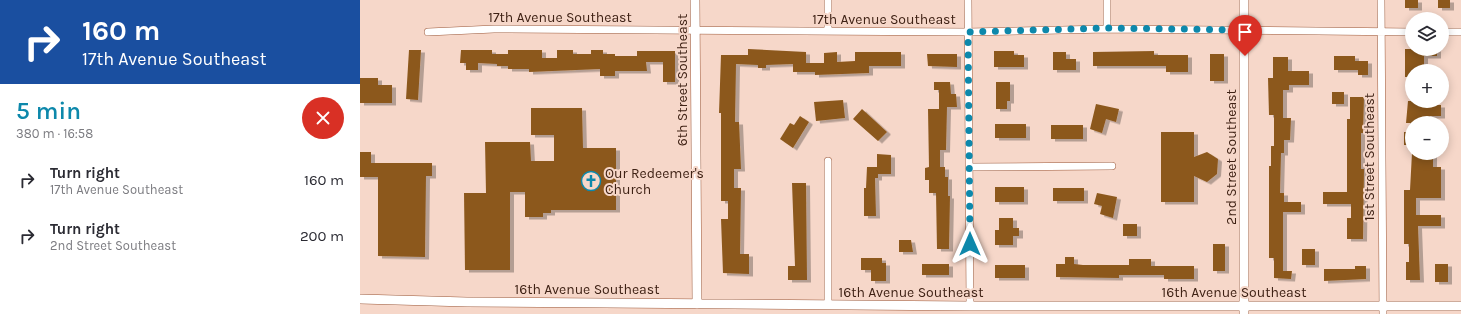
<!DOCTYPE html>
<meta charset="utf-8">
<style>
:root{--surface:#fff;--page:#f2f2f3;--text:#2b2b33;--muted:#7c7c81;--accent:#0d88ab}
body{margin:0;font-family:Karla,sans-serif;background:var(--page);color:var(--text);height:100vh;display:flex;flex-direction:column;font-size:15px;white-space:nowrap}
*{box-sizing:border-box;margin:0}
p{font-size:13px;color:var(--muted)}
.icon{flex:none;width:22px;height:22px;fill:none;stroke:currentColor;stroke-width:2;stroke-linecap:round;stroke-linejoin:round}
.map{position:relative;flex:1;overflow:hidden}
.drawer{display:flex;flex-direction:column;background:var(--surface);width:360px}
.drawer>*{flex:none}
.hud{background:#1a4fa0;color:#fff;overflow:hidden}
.fabs{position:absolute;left:1045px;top:12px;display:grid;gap:8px}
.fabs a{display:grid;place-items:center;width:44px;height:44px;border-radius:50%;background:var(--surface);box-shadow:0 2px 10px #0003;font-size:20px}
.pin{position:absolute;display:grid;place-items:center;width:34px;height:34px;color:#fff;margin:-41px -17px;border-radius:50% 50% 50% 0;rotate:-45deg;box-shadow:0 0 4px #0007}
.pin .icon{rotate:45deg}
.me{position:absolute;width:44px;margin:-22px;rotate:0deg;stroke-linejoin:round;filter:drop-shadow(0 0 3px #0008)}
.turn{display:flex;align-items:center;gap:14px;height:84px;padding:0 16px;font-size:18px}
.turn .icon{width:52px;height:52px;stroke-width:2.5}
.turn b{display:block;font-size:28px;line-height:34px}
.round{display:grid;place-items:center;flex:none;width:42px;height:42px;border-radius:21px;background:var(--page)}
.summary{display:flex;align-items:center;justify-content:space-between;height:68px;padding:0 16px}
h1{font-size:24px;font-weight:600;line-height:30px;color:var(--accent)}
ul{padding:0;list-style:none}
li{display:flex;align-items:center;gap:12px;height:56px;padding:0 16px}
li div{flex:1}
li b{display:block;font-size:15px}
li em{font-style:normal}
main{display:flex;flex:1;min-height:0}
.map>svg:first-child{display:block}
.building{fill:#8c581c;filter:url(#shadow)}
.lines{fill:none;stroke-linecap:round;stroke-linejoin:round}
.minor-casing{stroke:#9c5839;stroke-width:8}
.tertiary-casing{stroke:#9c5839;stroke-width:10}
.minor{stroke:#fff;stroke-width:7}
.tertiary{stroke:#fff;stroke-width:9}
.route{stroke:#0d88ab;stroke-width:7;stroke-dasharray:0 12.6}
.labels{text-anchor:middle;stroke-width:4;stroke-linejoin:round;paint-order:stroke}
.street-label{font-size:14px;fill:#3f2215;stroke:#f6d7c9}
.poi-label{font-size:14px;fill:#3f2215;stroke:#f6d7c9;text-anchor:start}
</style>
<main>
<section class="drawer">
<div class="hud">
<div class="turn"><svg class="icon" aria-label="right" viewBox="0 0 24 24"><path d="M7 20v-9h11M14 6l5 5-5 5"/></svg><div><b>160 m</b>17th Avenue Southeast</div></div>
</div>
<div class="summary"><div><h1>5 min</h1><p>380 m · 16:58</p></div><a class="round" style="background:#d93025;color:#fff"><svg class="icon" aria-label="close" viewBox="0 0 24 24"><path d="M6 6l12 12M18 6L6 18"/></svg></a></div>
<ul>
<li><svg class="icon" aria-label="right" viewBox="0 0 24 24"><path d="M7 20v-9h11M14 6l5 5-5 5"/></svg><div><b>Turn right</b><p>17th Avenue Southeast</p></div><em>160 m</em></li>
<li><svg class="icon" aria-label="right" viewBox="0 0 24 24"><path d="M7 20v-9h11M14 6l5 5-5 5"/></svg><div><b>Turn right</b><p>2nd Street Southeast</p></div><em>200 m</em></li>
</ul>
</section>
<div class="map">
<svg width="1101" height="314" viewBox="0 0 1101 314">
<defs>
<filter id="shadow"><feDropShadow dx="4" dy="2.5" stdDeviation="0" flood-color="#0004"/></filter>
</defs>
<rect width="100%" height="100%" fill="#f6d7c9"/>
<path class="building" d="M1045,0H1058V8H1045Z
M1078,0H1090V8H1078Z
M388,49L446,52V63H464V53L477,52V62L495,61V52H541V66H509V73L455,75V72H433V64L406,65V68H398V65L376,64L375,122H379L381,169H374V188H381L380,254H389V274L363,273L361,219H368V201H361V113H359L361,55H388Z
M1045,49H1077V56H1064V71H1052V77H1045Z
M49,50H61L58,100L46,99Z
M101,50H132V54H148V50H182V58H197V50H213V54H231V50H243V54H255V56H277V51H315V82H303V62H286L287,71H255V76H240V69L169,72V69H148V66H137V64L118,63V70H106V63H100Z
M634,51H654V55H664V67H634Z
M794,51V55H828V72H806V66H733V52Z
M693,52H706V59H716V70H693Z
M567,54H597V67L568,66Z
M850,54H864V81H850Z
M974,56H995V61H1008V75H998V70H974Z
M913,57H928V71H949V85H929V90H923V118H931L930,140H924V153H921L920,193H924V202H941V212H923V271H932L931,279L914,278V258H909V166H911V146H914V115H909L908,78H913Z
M0,78H18V85H32V103H0Z
M574,82H590L591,94H596L597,107H587L586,150H580V167H585V177H588V196H590L589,249H577L576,193H569V180H565V168L569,167L568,109H579V90H574Z
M636,82H650V101H647V109H636Z
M972,92H984V104H972Z
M990,97H1004L1003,133H1001V169H1004L1003,239H987V218H991V204H963V192H987V119H990Z
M483,100L485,118L456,121L454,102Z
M1048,101H1063V105H1081V116H1070V123H1046Z
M736,104L759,109L756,122L746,119L742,133L730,129Z
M171,108H222L223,148H256V210H191V213H183V217H165V192H150V270H105L104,193H126L125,142H170L171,161H194V135H171Z
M502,109L527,132L518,141L493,119Z
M440,116L449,122L433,148L420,139L430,123L434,125Z
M635,124H666V138H635Z
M691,125H723V139H691Z
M801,132H834V157L847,152L858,159L857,174L847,182L834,176V202H801Z
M1044,132H1052V145H1044Z
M0,152H11V163H72V176H66L65,257L18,256V177H0Z
M1052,153H1073V167H1081V198H1056V215H1081V226H1058L1060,280H1046V262H1049V244H1044V190H1050Z
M517,154L531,155V174H518V178H515L516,216H504V188H506L507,167H517Z
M432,183H446L447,280H428V266H435Z
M635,187H664V202H635Z
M693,188H724V201H693Z
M737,193L757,197L753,218L740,214L742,206L734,204Z
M639,218H653V228H659V236H653V245H635V230H639Z
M763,224H777V236H763Z
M539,240H551L553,252H539Z
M853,244H865V271H853Z
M942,249H955V265H942Z
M705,257H714V264L723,265H769V259H791V266H834V279H804V275H759V278L696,277V264H705Z
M501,258H522V263H526V281H511V270H501Z
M562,264H589V275H562Z
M1075,264H1088V282H1075Z
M635,265H665V278H635Z
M995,266H1006V279L964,281V269H995Z"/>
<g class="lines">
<g class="minor-casing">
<path id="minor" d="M608,0L610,306
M1021,0L1023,314
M747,29V0
M468,31V0
M68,32L134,29L608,32L747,29L1052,32
M1082,32H1101
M468,161V305
M609,167L752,166"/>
</g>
<g class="tertiary-casing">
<path id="tertiary" d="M335,0L337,304
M884,0V314
M0,299L107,302L610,306H1101"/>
</g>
<use href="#minor" class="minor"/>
<use href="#tertiary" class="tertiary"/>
</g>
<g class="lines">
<path class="route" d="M610,244L608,32L747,28L885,30V56"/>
</g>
<defs>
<g id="church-ring" transform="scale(1)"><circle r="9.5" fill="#f6d7c9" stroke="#0d88ab" stroke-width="1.5"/><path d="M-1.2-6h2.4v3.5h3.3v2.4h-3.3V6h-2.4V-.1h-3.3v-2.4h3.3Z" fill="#0d88ab"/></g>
</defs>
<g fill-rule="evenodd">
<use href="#church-ring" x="231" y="181"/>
</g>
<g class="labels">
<g class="street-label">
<text x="200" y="22">17th Avenue Southeast</text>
<text x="524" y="24">17th Avenue Southeast</text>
<text transform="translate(322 80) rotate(-90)" y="5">6th Street Southeast</text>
<text transform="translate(871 157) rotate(-90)" y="5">2nd Street Southeast</text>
<text transform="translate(1009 157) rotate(-90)" y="5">1st Street Southeast</text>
<text x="227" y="294">16th Avenue Southeast</text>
<text x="551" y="297">16th Avenue Southeast</text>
<text x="874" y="297">16th Avenue Southeast</text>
</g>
<g class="poi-label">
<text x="245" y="178">Our Redeemer's<tspan x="245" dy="16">Church</tspan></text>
</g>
</g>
</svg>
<div class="fabs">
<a><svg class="icon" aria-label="layers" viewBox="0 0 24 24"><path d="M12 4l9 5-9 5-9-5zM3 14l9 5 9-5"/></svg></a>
<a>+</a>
<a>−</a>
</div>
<div class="pin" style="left:885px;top:56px;background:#d93025"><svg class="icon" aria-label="arrive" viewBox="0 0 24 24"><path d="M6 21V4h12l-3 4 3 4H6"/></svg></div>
<svg class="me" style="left:610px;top:244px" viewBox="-20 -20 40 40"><path d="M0-17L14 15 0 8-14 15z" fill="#0d88ab" stroke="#fff" stroke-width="4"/></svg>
</div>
</main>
